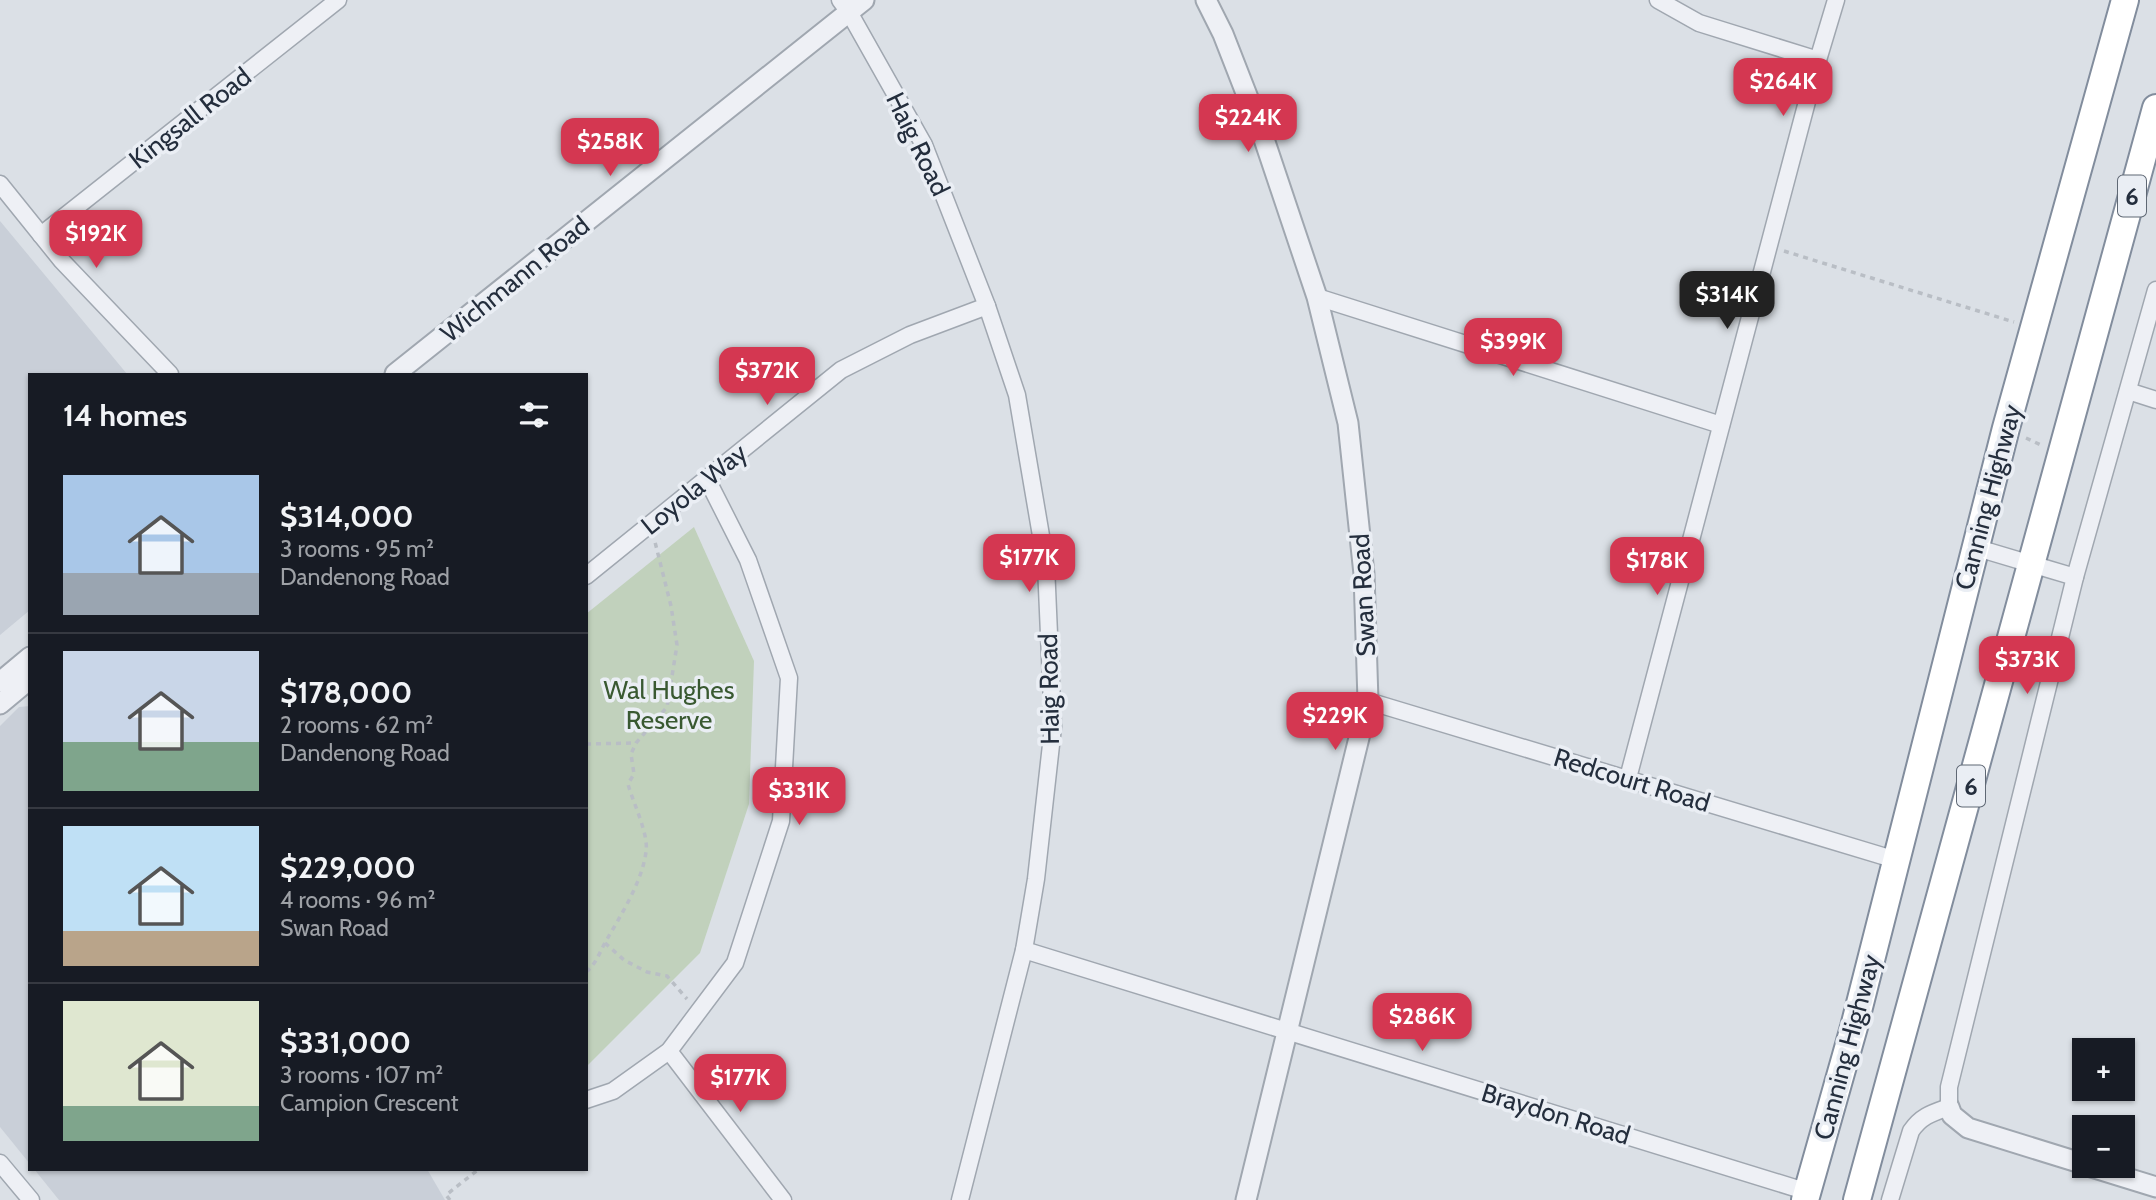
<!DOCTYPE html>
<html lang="en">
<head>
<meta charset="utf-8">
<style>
	body { margin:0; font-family:Cabin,sans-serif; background:#242831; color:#f1f3f6; height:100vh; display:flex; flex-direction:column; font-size:26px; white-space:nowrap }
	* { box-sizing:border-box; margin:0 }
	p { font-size:23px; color:#9ea1a6 }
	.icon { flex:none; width:38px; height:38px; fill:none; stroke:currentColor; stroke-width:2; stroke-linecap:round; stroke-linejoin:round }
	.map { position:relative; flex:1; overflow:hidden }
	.sheet { position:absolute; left:28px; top:373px; width:560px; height:798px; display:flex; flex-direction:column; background:#171b24; border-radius:0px; box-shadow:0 2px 5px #0004 }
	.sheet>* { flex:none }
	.buttons { position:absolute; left:2072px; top:1038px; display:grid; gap:14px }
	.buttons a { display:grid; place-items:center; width:63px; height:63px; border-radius:0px; background:#171b24; box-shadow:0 2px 5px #0004; font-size:35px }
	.price { position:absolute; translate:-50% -60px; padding:0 16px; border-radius:14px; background:#d43751; color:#fff; font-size:23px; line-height:46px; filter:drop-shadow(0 2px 4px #0008) }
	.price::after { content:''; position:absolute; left:50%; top:42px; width:21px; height:16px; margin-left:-10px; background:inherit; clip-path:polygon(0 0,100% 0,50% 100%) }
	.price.current { background:#222; color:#fff }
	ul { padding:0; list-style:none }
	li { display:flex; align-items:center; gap:21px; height:175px; padding:0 35px }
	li+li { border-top:2px solid #363941 }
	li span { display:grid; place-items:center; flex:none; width:196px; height:140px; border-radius:0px; color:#555 }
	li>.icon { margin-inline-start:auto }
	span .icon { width:84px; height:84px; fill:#fffc; stroke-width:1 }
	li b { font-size:30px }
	h2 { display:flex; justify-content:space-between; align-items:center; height:84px; padding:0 35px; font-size:30px }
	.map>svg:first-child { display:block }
</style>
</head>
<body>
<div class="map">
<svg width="2156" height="1200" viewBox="0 0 2156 1200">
	<rect width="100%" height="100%" fill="#dbe0e6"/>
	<g fill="#c9cfd8">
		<path d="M 0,221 L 127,374 L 30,374 L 30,610 L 0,635 Z"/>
		<path d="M 30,706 L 30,1164 L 0,1127 L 0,726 L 19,707 Z"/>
		<path d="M 34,1169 L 427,1169 L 445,1200 L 59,1200 Z"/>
	</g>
	<path fill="#c1d1bc" d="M 694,527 L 754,661 L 749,804 L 700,953 L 587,1066 L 586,614 Z"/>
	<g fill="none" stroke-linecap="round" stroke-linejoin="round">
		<g stroke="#a0a7b0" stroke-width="19">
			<g id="minor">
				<path d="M 840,0 L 849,12 L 924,145 L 987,306 L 1017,395 L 1046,565 L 1053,727 L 1036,879 L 1024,950 L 960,1200"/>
				<path d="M 1658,0 L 1699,23 L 1818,60"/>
				<path d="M 0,184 L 62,261 L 170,374"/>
				<path d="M 41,235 L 338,0"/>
				<path d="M 1317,297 L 1721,425"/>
				<path d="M 2128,391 L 2156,400"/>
				<path d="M 1974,547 L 2075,577"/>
				<path d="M 586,576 L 841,370 L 910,335 L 987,306"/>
				<path d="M 1368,701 L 1896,860"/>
				<path d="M 1628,778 L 1818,60 L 1836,0"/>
				<path d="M 1024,950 L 1808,1192"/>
				<path d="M 669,1051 L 783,1200"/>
				<path d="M 586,1100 L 613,1091 L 669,1051 L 735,963 L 781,821 L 789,678 L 748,560 L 707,479"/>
				<path d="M 0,1163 L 31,1200"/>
				<path d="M 1890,1200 L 1911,1131 C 1921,1116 1932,1113 1949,1107 L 1949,1087 L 2075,577 L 2156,290"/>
			</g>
		</g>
		<g stroke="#a0a7b0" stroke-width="23">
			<g id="tertiary">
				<path d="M 1206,0 L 1223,34 L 1264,139 L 1317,297 L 1348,423 L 1364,574 L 1368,701 L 1246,1200"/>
				<path d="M 395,374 L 864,0"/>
				<path d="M 0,682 L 30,657"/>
				<path d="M 0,704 L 30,679"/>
				<path d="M 1949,1107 L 1952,1115 L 1968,1128 L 2084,1164"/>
				<path d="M 2088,1166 L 2156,1187"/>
			</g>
		</g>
		<g stroke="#828d9d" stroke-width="30">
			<g id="trunk">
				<path d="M 1805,1200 L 1854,1027 L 2006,428 L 2125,0"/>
				<path d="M 1857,1200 L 2156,108"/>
			</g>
		</g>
		<g stroke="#b9bec5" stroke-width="3.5" stroke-dasharray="5 5" stroke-linecap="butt">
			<path d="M 1784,251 L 2014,322"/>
			<path d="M 2026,438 L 2041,445"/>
			<path d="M 586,744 L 636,743"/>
			<path d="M 605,943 L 624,960 L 647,972 L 667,976 L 687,999"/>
			<path d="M 586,972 C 597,963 599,953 606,941 C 621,915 642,882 646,852 C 649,834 633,803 628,784 L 634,774 L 631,754 L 636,743 L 667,707 L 677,645 L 671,606 L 655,542"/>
			<path d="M 450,1200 L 446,1195 L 479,1169"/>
		</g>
		<use href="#minor" stroke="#eef0f5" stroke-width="16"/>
		<use href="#tertiary" stroke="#eef0f5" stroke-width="19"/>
		<use href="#trunk" stroke="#fff" stroke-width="26"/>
	</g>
	<g text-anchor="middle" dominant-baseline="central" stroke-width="7" stroke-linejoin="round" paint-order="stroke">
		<g fill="#eaeef4" stroke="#5f6874" stroke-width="2">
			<rect x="2118" y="175.5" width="28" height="41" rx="5"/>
			<rect x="1957" y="765.5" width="28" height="41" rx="5"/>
		</g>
		<g font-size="24" font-weight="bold" fill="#242e3d">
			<text x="2132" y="196">6</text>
			<text x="1971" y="786">6</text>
		</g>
		<g font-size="26" fill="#242e3d" stroke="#eaeef4">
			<text transform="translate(190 118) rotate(-38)">Kingsall Road</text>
			<text transform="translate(918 144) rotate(64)">Haig Road</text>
			<text transform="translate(515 279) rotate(-39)">Wichmann Road</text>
			<text transform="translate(694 489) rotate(-39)">Loyola Way</text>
			<text transform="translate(1988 497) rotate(-75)">Canning Highway</text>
			<text transform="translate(1363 595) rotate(-93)">Swan Road</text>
			<text transform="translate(1049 689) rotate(-91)">Haig Road</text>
			<text transform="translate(1632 780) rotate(17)">Redcourt Road</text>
			<text transform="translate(1847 1047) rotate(-75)">Canning Highway</text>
			<text transform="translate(1556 1114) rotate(17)">Braydon Road</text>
		</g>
		<g font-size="26" fill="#395931" stroke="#eaeef4">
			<text x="669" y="690">Wal Hughes<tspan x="669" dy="30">Reserve</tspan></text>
		</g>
	</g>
</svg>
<div class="buttons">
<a>+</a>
<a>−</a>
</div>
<b class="price" style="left:1783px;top:118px">$264K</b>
<b class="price" style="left:1248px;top:154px">$224K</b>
<b class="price" style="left:610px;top:178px">$258K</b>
<b class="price" style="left:96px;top:270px">$192K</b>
<b class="price current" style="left:1727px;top:331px">$314K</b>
<b class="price" style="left:1513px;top:378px">$399K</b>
<b class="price" style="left:767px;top:407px">$372K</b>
<b class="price" style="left:1029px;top:594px">$177K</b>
<b class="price" style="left:1657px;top:597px">$178K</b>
<b class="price" style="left:2027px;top:696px">$373K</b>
<b class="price" style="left:1335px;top:752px">$229K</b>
<b class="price" style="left:799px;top:827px">$331K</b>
<b class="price" style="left:1422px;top:1053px">$286K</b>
<b class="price" style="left:740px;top:1114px">$177K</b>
<section class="sheet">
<h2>14 homes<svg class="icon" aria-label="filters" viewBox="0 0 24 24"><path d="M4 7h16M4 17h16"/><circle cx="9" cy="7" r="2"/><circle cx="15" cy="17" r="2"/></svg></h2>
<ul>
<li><span style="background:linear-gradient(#a9c7e8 70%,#9aa5b1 0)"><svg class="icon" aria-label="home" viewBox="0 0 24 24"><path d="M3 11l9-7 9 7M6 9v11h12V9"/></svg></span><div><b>$314,000</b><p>3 rooms · 95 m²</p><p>Dandenong Road</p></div></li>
<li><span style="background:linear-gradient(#c9d6e8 65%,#7fa58c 0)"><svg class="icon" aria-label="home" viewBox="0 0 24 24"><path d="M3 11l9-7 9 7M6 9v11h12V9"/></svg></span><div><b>$178,000</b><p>2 rooms · 62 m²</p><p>Dandenong Road</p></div></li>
<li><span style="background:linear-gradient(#bfe0f5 75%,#b9a48a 0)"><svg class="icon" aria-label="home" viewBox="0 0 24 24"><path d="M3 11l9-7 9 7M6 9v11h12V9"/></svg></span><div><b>$229,000</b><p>4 rooms · 96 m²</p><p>Swan Road</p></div></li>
<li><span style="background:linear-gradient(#dfe7d0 75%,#7fa58c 0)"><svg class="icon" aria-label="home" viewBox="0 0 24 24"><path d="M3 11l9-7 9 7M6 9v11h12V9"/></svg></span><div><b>$331,000</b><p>3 rooms · 107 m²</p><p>Campion Crescent</p></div></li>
</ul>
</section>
</div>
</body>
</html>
